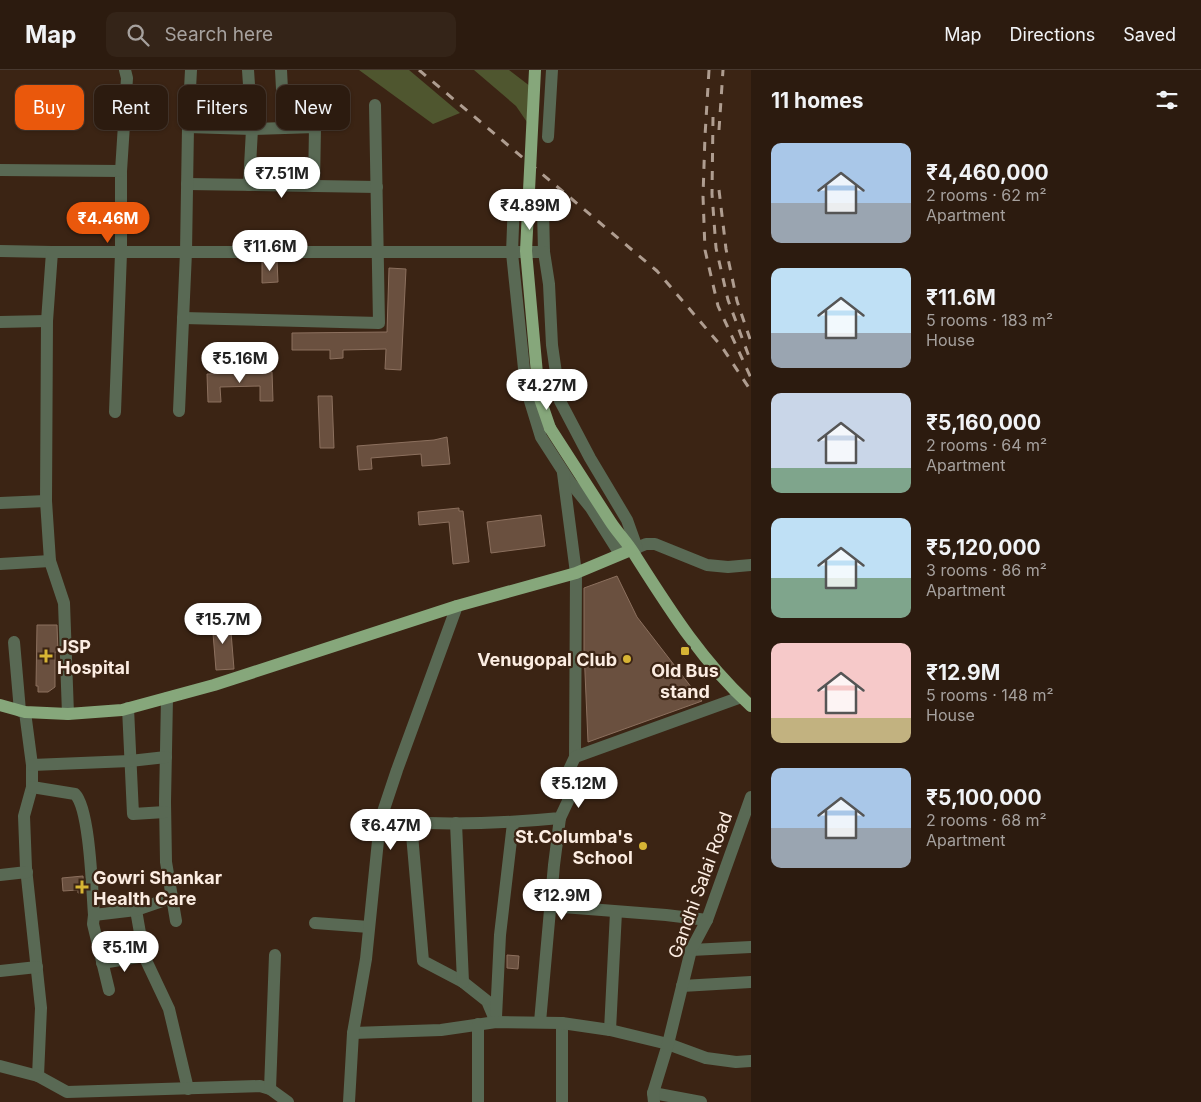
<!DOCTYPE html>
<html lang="en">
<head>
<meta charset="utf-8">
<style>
	body { margin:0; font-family:Inter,sans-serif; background:#342418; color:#f1f3f6; height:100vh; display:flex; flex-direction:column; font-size:19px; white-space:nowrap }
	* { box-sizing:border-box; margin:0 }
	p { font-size:16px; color:#a6a19e }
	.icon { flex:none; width:28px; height:28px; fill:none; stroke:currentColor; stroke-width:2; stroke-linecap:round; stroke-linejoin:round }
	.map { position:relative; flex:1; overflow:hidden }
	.side { display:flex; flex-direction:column; background:#2c1b0f; width:450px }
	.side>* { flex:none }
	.guide { position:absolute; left:15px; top:15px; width:475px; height:45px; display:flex; gap:10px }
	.price { position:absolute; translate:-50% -42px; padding:0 11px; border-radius:18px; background:#fff; color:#222; font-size:16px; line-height:32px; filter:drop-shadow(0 1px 2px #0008) }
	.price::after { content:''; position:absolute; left:50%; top:30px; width:15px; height:11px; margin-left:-8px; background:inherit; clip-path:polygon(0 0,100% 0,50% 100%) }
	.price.selected { background:#ea580c; color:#fff }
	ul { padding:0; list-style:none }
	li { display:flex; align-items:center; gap:15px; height:125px; padding:0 20px }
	li span { display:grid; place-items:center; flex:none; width:140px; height:100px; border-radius:10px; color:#555 }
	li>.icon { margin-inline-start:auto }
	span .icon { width:60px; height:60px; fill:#fffc; stroke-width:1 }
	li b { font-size:21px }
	h2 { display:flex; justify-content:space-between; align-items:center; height:60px; padding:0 20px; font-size:21px }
	.chip { padding:0 18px; border-radius:10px; background:#2c1b0f; box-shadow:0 1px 4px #0004,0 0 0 1px #48392f; font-size:18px; line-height:45px }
	.chip.selected { background:#ea580c; color:#fff }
	header { display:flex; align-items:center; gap:30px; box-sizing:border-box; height:70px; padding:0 25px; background:#2c1b0f; border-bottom:1px solid #48392f }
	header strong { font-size:24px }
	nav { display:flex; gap:28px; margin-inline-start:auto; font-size:18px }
	.search { width:350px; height:45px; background:#342418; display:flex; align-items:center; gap:12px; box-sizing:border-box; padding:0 18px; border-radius:10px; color:#a6a19e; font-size:19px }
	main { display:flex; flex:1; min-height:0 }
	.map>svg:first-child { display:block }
</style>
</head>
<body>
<header>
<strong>Map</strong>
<div class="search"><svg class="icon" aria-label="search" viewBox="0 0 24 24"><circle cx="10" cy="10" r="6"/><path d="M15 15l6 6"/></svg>Search here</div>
<nav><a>Map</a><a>Directions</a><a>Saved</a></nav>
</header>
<main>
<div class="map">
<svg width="751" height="1032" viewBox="0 0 751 1032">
	<rect width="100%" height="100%" fill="#3b2414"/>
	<g fill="#4f562f">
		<path d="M 359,0 L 409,0 L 460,43 L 433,54 Z"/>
		<path d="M 474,0 L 509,0 L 539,23 L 529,55 L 516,36 Z"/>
	</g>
	<g fill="#6a503f" stroke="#8c705e">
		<path d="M 277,191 L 278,212 L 262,213 L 262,192 Z"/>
		<path d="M 389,198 L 406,199 L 401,300 L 385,299 L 386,279 L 343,280 L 343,288 L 330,289 L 330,280 L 292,280 L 292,263 L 387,262 Z"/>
		<path d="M 272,302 L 273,331 L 260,331 L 260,316 L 220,317 L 221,332 L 208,332 L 207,304 Z"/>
		<path d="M 318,326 L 332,326 L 334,378 L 320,378 Z"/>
		<path d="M 447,367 L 450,394 L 422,396 L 421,384 L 371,388 L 372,399 L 359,400 L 357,376 L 434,370 Z"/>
		<path d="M 459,438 L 459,441 L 463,441 L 469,492 L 453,494 L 449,452 L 419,455 L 418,442 Z"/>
		<path d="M 541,445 L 545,476 L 491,483 L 487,452 Z"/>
		<path d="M 617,506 L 637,547 L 702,631 L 588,672 L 584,580 L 584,518 Z"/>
		<path d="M 230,550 L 234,599 L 216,600 L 212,551 Z"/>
		<path d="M 37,555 L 57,555 L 58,582 L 55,582 L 55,617 L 48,622 L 38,622 L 38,616 L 36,616 Z"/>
		<path d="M 83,806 L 84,823 L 78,823 L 78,820 L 63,821 L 62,808 Z"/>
		<path d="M 507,885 L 519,886 L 518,899 L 507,898 Z"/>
	</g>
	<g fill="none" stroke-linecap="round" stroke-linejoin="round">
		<g stroke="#596954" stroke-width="12">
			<path d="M 248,0 L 252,59 L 249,115"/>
			<path d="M 281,0 L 284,58"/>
			<path d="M 188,57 L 252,59 L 315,57 L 314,116"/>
			<path d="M 548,67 L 552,0"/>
			<path d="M 0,100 L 121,101 L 121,183 L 115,342"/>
			<path d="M 121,101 L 127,8 L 125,0"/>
			<path d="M 187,114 L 377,117"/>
			<path d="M 514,130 L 512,183 L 526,318 L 541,367 L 570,412 L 591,438 L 620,484"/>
			<path d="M 543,139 L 544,182"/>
			<path d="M 0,181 L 52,182"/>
			<path d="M 183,248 L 379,253 L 375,35"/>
			<path d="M 0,252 L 47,251"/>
			<path d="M 179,341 L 186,182 L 188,57 L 191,0"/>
			<path d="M 563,403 L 576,503 L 575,687"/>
			<path d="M 0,433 L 46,431"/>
			<path d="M 631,480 L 646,474 L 655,474 L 707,495 L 728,497 L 751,495"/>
			<path d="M 0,494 L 50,491"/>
			<path d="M 14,572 L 20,641"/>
			<path d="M 167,628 L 165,732 L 166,792 L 176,851"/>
			<path d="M 128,638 L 133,744 L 165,742"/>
			<path d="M 25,642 L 32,695 L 32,717 L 24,746 L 26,798 L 41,938 L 38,1006"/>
			<path d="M 68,644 L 64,533 L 50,491 L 46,431 L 47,251 L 52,182 L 544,182 L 549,214 L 552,275 L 560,331 L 590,388 L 627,450 L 637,478"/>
			<path d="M 32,695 L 130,691 L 166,687"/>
			<path d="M 32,717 L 75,724 C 90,739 92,821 94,845 L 93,854 L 109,920"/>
			<path d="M 380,751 C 440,755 500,754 560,748 L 568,731 L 568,702 L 575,687 L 741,627"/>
			<path d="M 411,753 L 423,891 L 463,912 L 487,931 L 496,952"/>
			<path d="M 456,753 L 463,912"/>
			<path d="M 0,805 L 27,802"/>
			<path d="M 550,836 L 666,845 L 707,850"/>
			<path d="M 136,840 L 144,886 L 169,939 L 188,1019"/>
			<path d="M 94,845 L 136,840 L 171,828"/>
			<path d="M 315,853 L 369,857"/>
			<path d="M 691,880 L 751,877"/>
			<path d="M 102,893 L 144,886"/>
			<path d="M 0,901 L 37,897"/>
			<path d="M 682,916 L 751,912"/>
			<path d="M 496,947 L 500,865 L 513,753"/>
			<path d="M 540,952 L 554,795 L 560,748"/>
			<path d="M 562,953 L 562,1032"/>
			<path d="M 610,960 L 616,842"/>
			<path d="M 353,963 L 441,960 L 496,952 L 562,953 L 610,960 L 668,974 L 706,988 L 736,992 L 751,991"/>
			<path d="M 0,996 L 38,1006 L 67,1022 L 260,1016 L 270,1019 L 288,1032"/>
			<path d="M 270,1019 L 275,885"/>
			<path d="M 653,1023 L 701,1032"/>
			<path d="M 349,1032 L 353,963 L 366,889 L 380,751 L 397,700 L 457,536"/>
			<path d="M 478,1032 L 478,954"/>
			<path d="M 654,1032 L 653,1023 L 668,974 L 691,880 L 707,850 L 751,727"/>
		</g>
		<g stroke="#86a77b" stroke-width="12">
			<path d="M 550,358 C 570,389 590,420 610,451 C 617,462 626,471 633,482 C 668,537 702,592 751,636"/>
			<path d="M 0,635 L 25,642 L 68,644 L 122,640 L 214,615 L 457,536 L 576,503 L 631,480"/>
		</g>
		<g stroke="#af9d90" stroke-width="3" stroke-dasharray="9 9" stroke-linecap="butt">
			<path d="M 419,0 L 657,201 L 722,277 L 751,321"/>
			<path d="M 709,0 L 705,66 L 703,126 L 705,180 L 718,236 L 751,308"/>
			<path d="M 713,47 L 712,124 L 716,178 L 728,230 L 751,292"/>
			<path d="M 719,60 L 723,0"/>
			<path d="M 719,120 L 726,179 L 737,231 L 750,269"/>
		</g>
		<path stroke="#86a77b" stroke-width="12" d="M 535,0 L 526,181 L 539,326 L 550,358"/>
	</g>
	<g fill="#d7b434" stroke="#3b2414" stroke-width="2">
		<rect x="680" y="576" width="10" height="10" rx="2.5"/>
		<path d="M43.5 578.5h5v5h5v5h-5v5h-5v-5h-5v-5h5z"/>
		<circle cx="627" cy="589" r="5"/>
		<circle cx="643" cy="776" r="5"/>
		<path d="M79.5 809.5h5v5h5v5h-5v5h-5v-5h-5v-5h5z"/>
	</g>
	<g text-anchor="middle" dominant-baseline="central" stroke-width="4.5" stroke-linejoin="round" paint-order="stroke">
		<g font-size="18" font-weight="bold" fill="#fcede2" stroke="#3b2414" text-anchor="start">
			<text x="57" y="576">JSP<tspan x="57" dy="21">Hospital</tspan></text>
			<text x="617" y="589" text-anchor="end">Venugopal Club</text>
			<text x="685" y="600" text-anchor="middle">Old Bus<tspan x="685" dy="21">stand</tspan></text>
			<text x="633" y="766" text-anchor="end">St.Columba's<tspan x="633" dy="21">School</tspan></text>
			<text x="93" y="807">Gowri Shankar<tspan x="93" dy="21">Health Care</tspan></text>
		</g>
		<g font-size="18" fill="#fcede2" stroke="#3b2414">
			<text transform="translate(700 815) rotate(-70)">Gandhi Salai Road</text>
		</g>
	</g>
</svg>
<b class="price" style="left:282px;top:129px">₹7.51M</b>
<b class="price" style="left:530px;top:161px">₹4.89M</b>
<b class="price selected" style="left:108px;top:174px">₹4.46M</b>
<b class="price" style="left:270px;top:202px">₹11.6M</b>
<b class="price" style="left:240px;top:314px">₹5.16M</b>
<b class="price" style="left:547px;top:341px">₹4.27M</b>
<b class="price" style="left:223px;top:575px">₹15.7M</b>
<b class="price" style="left:579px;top:739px">₹5.12M</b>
<b class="price" style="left:391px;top:781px">₹6.47M</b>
<b class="price" style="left:562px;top:851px">₹12.9M</b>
<b class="price" style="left:125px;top:903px">₹5.1M</b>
<div class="guide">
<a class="chip selected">Buy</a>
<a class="chip">Rent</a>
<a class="chip">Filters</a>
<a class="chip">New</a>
</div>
</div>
<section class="side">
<h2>11 homes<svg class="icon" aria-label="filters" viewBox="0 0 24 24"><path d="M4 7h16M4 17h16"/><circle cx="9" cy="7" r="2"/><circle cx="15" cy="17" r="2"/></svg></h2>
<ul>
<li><span style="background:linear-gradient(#a9c7e8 60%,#9aa5b1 0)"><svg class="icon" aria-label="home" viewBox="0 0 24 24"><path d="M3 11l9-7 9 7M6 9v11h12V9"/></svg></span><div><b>₹4,460,000</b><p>2 rooms · 62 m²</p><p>Apartment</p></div></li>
<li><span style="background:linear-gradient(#bfe0f5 65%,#9aa5b1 0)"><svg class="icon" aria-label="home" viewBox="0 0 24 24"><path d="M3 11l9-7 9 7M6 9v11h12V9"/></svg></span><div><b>₹11.6M</b><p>5 rooms · 183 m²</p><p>House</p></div></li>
<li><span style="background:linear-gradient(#c9d6e8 75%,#7fa58c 0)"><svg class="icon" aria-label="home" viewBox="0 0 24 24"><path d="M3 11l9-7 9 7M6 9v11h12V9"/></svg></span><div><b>₹5,160,000</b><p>2 rooms · 64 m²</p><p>Apartment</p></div></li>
<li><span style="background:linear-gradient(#bfe0f5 60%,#7fa58c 0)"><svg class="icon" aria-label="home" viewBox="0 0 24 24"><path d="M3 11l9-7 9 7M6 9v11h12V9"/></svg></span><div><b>₹5,120,000</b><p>3 rooms · 86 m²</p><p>Apartment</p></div></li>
<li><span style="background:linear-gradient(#f6c9c9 75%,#c2b280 0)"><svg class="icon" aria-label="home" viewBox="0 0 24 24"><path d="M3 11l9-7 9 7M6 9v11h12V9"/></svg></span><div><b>₹12.9M</b><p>5 rooms · 148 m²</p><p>House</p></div></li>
<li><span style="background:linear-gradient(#a9c7e8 60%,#9aa5b1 0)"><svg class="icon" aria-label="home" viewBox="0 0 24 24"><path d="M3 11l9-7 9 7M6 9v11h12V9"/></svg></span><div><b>₹5,100,000</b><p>2 rooms · 68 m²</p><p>Apartment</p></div></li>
</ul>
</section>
</main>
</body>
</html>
